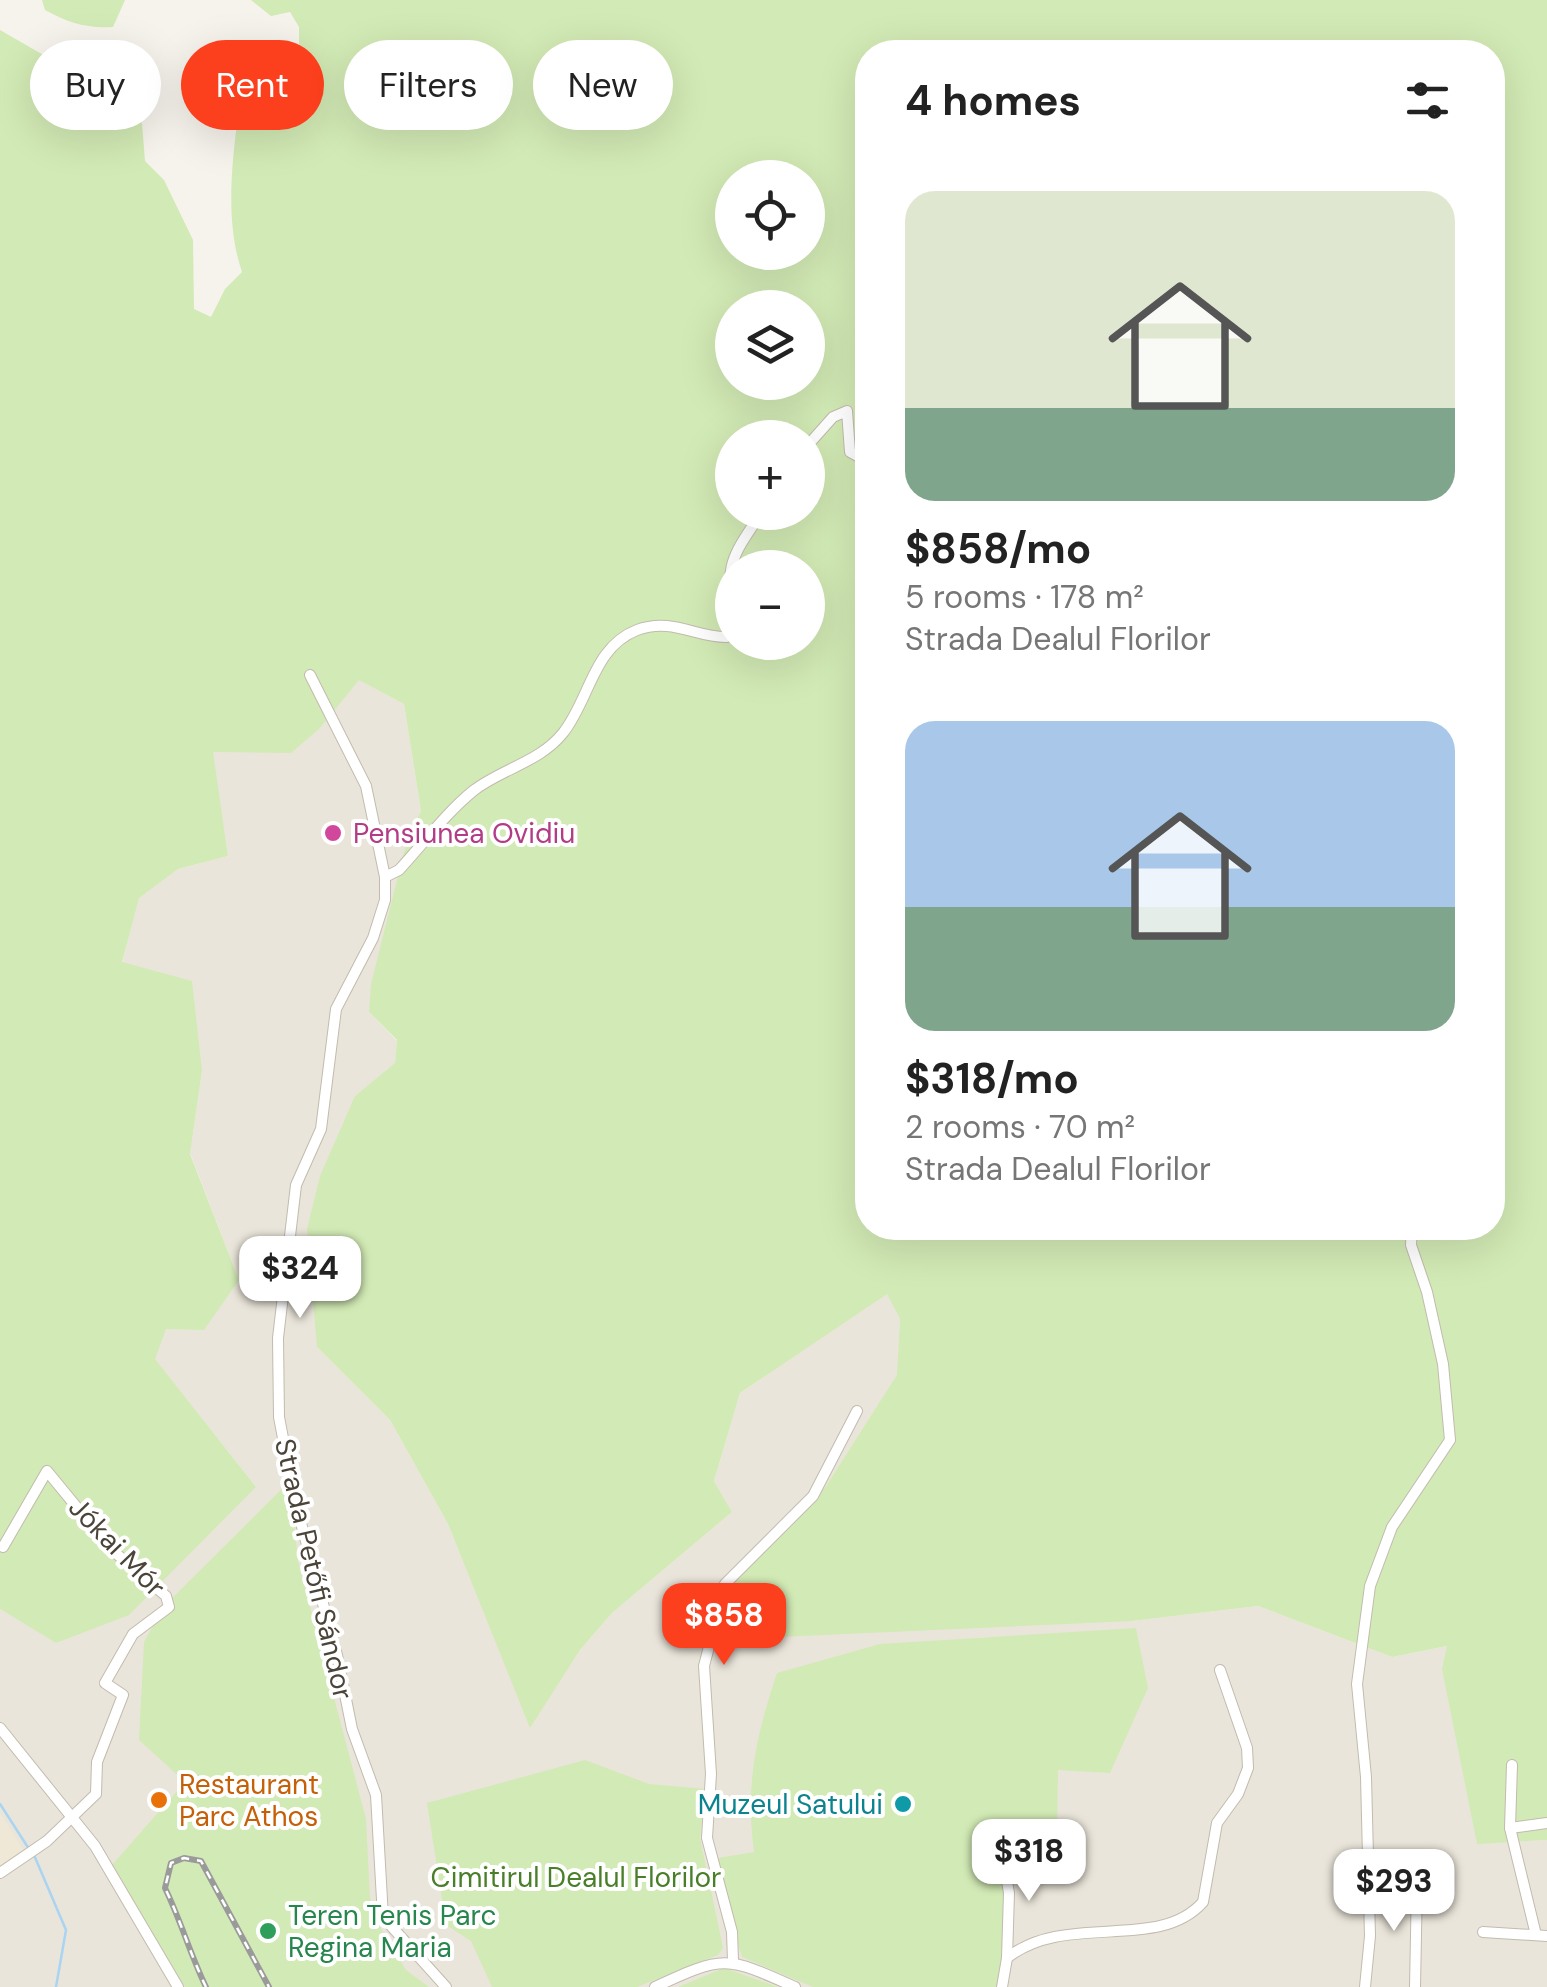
<!DOCTYPE html>
<html lang="en">
<head>
<meta charset="utf-8">
<style>
	body { margin:0; font-family:"DM Sans",sans-serif; background:#f2f2f2; color:#222; height:100vh; display:flex; flex-direction:column; font-size:38px; white-space:nowrap }
	* { box-sizing:border-box; margin:0 }
	p { font-size:32px; color:#767676 }
	.icon { flex:none; width:55px; height:55px; fill:none; stroke:currentColor; stroke-width:2; stroke-linecap:round; stroke-linejoin:round }
	.map { position:relative; flex:1; overflow:hidden }
	.details { position:absolute; left:855px; top:40px; width:650px; height:1200px; display:flex; flex-direction:column; background:#fff; border-radius:40px; box-shadow:0 10px 40px #0002 }
	.details>* { flex:none }
	.guide { position:absolute; left:30px; top:40px; width:675px; height:90px; display:flex; gap:20px }
	.controls { position:absolute; left:715px; top:160px; display:grid; gap:20px }
	.controls a { display:grid; place-items:center; width:110px; height:110px; border-radius:50%; background:#fff; box-shadow:0 10px 40px #0002; font-size:50px }
	.price { position:absolute; translate:-50% -85px; padding:0 22px; border-radius:20px; background:#fff; color:#222; font-size:32px; line-height:65px; filter:drop-shadow(0 2px 5px #0008) }
	.price::after { content:''; position:absolute; left:50%; top:60px; width:30px; height:22px; margin-left:-15px; background:inherit; clip-path:polygon(0 0,100% 0,50% 100%) }
	.price.on { background:#fc3f1d; color:#fff }
	ul { padding:0; list-style:none }
	li { display:grid; align-content:center; gap:20px; height:530px; padding:0 50px }
	li span { display:grid; place-items:center; height:310px; border-radius:30px; color:#555 }
	li>.icon { margin-inline-start:auto }
	span .icon { width:180px; height:180px; fill:#fffc; stroke-width:1 }
	li b { font-size:42px }
	h2 { display:flex; justify-content:space-between; align-items:center; height:120px; padding:0 50px; font-size:42px }
	.chip { padding:0 35px; border-radius:45px; background:#fff; box-shadow:0 10px 40px #0002; font-size:35px; line-height:90px }
	.chip.on { background:#fc3f1d; color:#fff }
	.map>svg:first-child { display:block }
</style>
</head>
<body>
<div class="map">
<svg width="1547" height="1987" viewBox="0 0 1547 1987">
	<rect width="100%" height="100%" fill="#f6f3ec"/>
	<path fill="#eae5da" d="M 358,679 L 404,704 L 421,811 L 408,836 L 369,1012 L 397,1041 L 395,1064 L 355,1096 L 317,1347 L 390,1420 L 448,1524 L 530,1726 L 580,1650 L 612,1613 L 732,1512 L 714,1481 L 740,1393 L 887,1293 L 900,1319 L 898,1375 L 826,1486 L 734,1583 L 1132,1621 L 1258,1606 L 1392,1657 L 1447,1646 L 1477,1843 L 1547,1840 L 1547,1987 L 0,1987 L 0,1609 L 57,1643 L 256,1487 L 154,1359 L 165,1328 L 239,1280 L 190,1153 L 202,1071 L 122,963 L 138,898 L 178,869 L 228,856 L 212,752 L 320,728 Z"/>
	<path fill="#efe8d6" d="M 0,1813 L 27,1855 L 0,1873 Z"/>
	<g fill="#d2eab5" fill-rule="evenodd">
		<path d="M 42,0 L 125,0 L 113,27 C 87,29 67,22 45,10 Z"/>
		<path d="M 251,0 L 1547,0 L 1547,1840 L 1477,1844 L 1442,1669 L 1447,1646 L 1392,1657 L 1258,1606 L 1132,1621 L 715,1640 L 734,1583 L 826,1486 L 897,1375 L 900,1319 L 887,1294 L 740,1393 L 714,1481 L 732,1512 L 612,1613 L 580,1650 L 530,1728 L 448,1524 L 390,1420 L 317,1347 L 307,1229 L 320,1176 L 355,1096 L 395,1063 L 397,1040 L 369,1012 L 371,984 L 408,836 L 421,811 L 404,704 L 359,680 L 320,728 L 291,753 L 213,752 L 228,856 L 178,869 L 139,898 L 122,962 L 192,981 L 202,1071 L 190,1154 L 239,1280 L 204,1330 L 166,1329 L 155,1359 L 256,1487 L 129,1615 L 56,1643 L 0,1609 L 0,30 L 92,83 L 142,123 L 145,161 L 164,180 L 193,240 L 194,309 L 211,317 L 225,289 L 242,272 C 226,225 231,172 237,123 L 254,112 L 251,81 L 279,89 L 299,79 L 299,27 L 290,12 L 271,16 ZM 868,52 L 1492,52 L 1492,1228 L 868,1228 ZM 732,178 L 808,178 L 808,252 L 732,252 ZM 732,308 L 808,308 L 808,382 L 732,382 ZM 732,438 L 808,438 L 808,512 L 732,512 ZM 732,568 L 808,568 L 808,642 L 732,642 Z"/>
		<path d="M 290,1481 L 298,1561 L 366,1819 L 370,1898 L 382,1931 L 406,1970 L 429,1987 L 185,1987 L 112,1865 L 185,1782 L 139,1740 L 144,1642 L 164,1606 Z"/>
		<path d="M 1136,1628 L 1148,1688 L 1110,1773 L 1058,1770 L 1057,1838 L 1047,1838 L 1046,1857 L 1002,1856 L 1005,1957 L 998,1987 L 813,1987 L 742,1957 L 712,1859 L 754,1852 C 745,1783 756,1737 777,1673 L 880,1644 Z"/>
		<path d="M 585,1760 L 649,1784 L 705,1789 L 700,1838 L 723,1948 L 718,1955 L 637,1987 L 492,1987 L 471,1941 L 446,1925 L 427,1803 Z"/>
		<path d="M 724,1968 L 778,1987 L 678,1987 Z"/>
	</g>
	<g fill="none" stroke-linecap="round" stroke-linejoin="round">
		<g stroke="#a9d4f2" stroke-width="2.5">
			<path d="M 0,1804 L 29,1849"/>
			<path d="M 34,1855 L 66,1930 L 56,1987"/>
		</g>
		<g stroke="#c2bbae" stroke-width="12">
			<g id="minor">
				<path d="M 808,445 L 833,417 L 847,411 L 850,452 L 868,462"/>
				<path d="M 732,615 C 725,563 733,555 762,512"/>
				<path d="M 310,675 L 366,786 L 385,877 L 385,900 L 373,938 L 336,1009 L 321,1129 L 296,1185 L 278,1338 L 279,1417 L 295,1501 L 337,1655 L 352,1729 L 376,1795 L 383,1917 L 446,1987"/>
				<path d="M 385,877 L 399,870 C 423,844 446,813 473,791 C 501,769 540,762 563,733 C 590,699 593,647 637,630 C 672,617 697,638 727,637 L 732,627"/>
				<path d="M 0,1728 L 95,1846 L 178,1987"/>
				<path d="M 1512,1765 L 1510,1828 L 1536,1935"/>
				<path d="M 1510,1828 L 1547,1823"/>
				<path d="M 1002,1852 L 1009,1893 L 1007,1958"/>
				<path d="M 0,1873 L 47,1841 L 96,1794 L 97,1762 L 123,1695 L 105,1683 L 133,1634 L 169,1607 L 166,1596 L 112,1550 L 47,1471 L 3,1547"/>
				<path d="M 1483,1932 L 1547,1936"/>
				<path d="M 733,1961 L 732,1932 L 707,1838 L 711,1774 L 704,1666 L 725,1584 L 813,1496 L 857,1411"/>
				<path d="M 655,1987 C 724,1955 726,1956 795,1987"/>
				<path d="M 1002,1987 L 1007,1958 C 1066,1911 1158,1953 1203,1902 L 1217,1823 L 1238,1794 L 1248,1768 L 1247,1748 L 1220,1670"/>
				<path d="M 1365,1987 L 1370,1936 L 1366,1777 L 1357,1684 L 1370,1586 L 1392,1527 L 1450,1440 L 1443,1364 L 1427,1292 L 1411,1245 L 1412,1228"/>
				<path d="M 1415,1987 L 1417,1882"/>
			</g>
		</g>
		<use href="#minor" stroke="#fff" stroke-width="10"/>
		<g stroke="#9a9a9a" stroke-width="6">
			<path id="rail" d="M 206,1987 C 190,1954 181,1921 165,1888 L 171,1863 L 184,1858 L 201,1861 L 269,1987"/>
		</g>
		<use href="#rail" stroke="#fff" stroke-width="2.5" stroke-dasharray="8" stroke-linecap="butt"/>
	</g>
	<circle fill="#d1479c" stroke="#fff" stroke-width="4" cx="333" cy="833" r="10"/>
	<circle fill="#e8710a" stroke="#fff" stroke-width="4" cx="159" cy="1800" r="10"/>
	<circle fill="#0f9aa8" stroke="#fff" stroke-width="4" cx="903" cy="1804" r="10"/>
	<circle fill="#2e9e5b" stroke="#fff" stroke-width="4" cx="268" cy="1931" r="10"/>
	<g text-anchor="middle" dominant-baseline="central" stroke-width="8" stroke-linejoin="round" paint-order="stroke">
		<g font-size="28" fill="#b23c85" stroke="#fff" text-anchor="start">
			<text x="353" y="833">Pensiunea Ovidiu</text>
		</g>
		<g font-size="28" fill="#4b4439" stroke="#fff">
			<text transform="translate(117 1547) rotate(46)">Jókai Mór</text>
			<text transform="translate(314 1569) rotate(77)">Strada Petőfi Sándor</text>
		</g>
		<g font-size="28" fill="#c56008" stroke="#fff" text-anchor="start">
			<text x="179" y="1784">Restaurant<tspan x="179" dy="32">Parc Athos</tspan></text>
		</g>
		<g font-size="28" fill="#0d838f" stroke="#fff" text-anchor="end">
			<text x="883" y="1804">Muzeul Satului</text>
		</g>
		<g font-size="28" fill="#4a7f2a" stroke="#fff">
			<text x="576" y="1877">Cimitirul Dealul Florilor</text>
		</g>
		<g font-size="28" fill="#27864d" stroke="#fff" text-anchor="start">
			<text x="288" y="1915">Teren Tenis Parc<tspan x="288" dy="32">Regina Maria</tspan></text>
		</g>
	</g>
</svg>
<div class="controls">
<a><svg class="icon" aria-label="locate" viewBox="0 0 24 24"><circle cx="12" cy="12" r="6"/><path d="M12 2v4M12 18v4M2 12h4M18 12h4"/></svg></a>
<a><svg class="icon" aria-label="layers" viewBox="0 0 24 24"><path d="M12 4l9 5-9 5-9-5zM3 14l9 5 9-5"/></svg></a>
<a>+</a>
<a>−</a>
</div>
<b class="price" style="left:300px;top:1321px">$324</b>
<b class="price on" style="left:724px;top:1668px">$858</b>
<b class="price" style="left:1029px;top:1904px">$318</b>
<b class="price" style="left:1394px;top:1934px">$293</b>
<div class="guide">
<a class="chip">Buy</a>
<a class="chip on">Rent</a>
<a class="chip">Filters</a>
<a class="chip">New</a>
</div>
<section class="details">
<h2>4 homes<svg class="icon" aria-label="filters" viewBox="0 0 24 24"><path d="M4 7h16M4 17h16"/><circle cx="9" cy="7" r="2"/><circle cx="15" cy="17" r="2"/></svg></h2>
<ul>
<li><span style="background:linear-gradient(#dfe7d0 70%,#7fa58c 0)"><svg class="icon" aria-label="home" viewBox="0 0 24 24"><path d="M3 11l9-7 9 7M6 9v11h12V9"/></svg></span><div><b>$858/mo</b><p>5 rooms · 178 m²</p><p>Strada Dealul Florilor</p></div></li>
<li><span style="background:linear-gradient(#a9c7e8 60%,#7fa58c 0)"><svg class="icon" aria-label="home" viewBox="0 0 24 24"><path d="M3 11l9-7 9 7M6 9v11h12V9"/></svg></span><div><b>$318/mo</b><p>2 rooms · 70 m²</p><p>Strada Dealul Florilor</p></div></li>
</ul>
</section>
</div>
</body>
</html>
